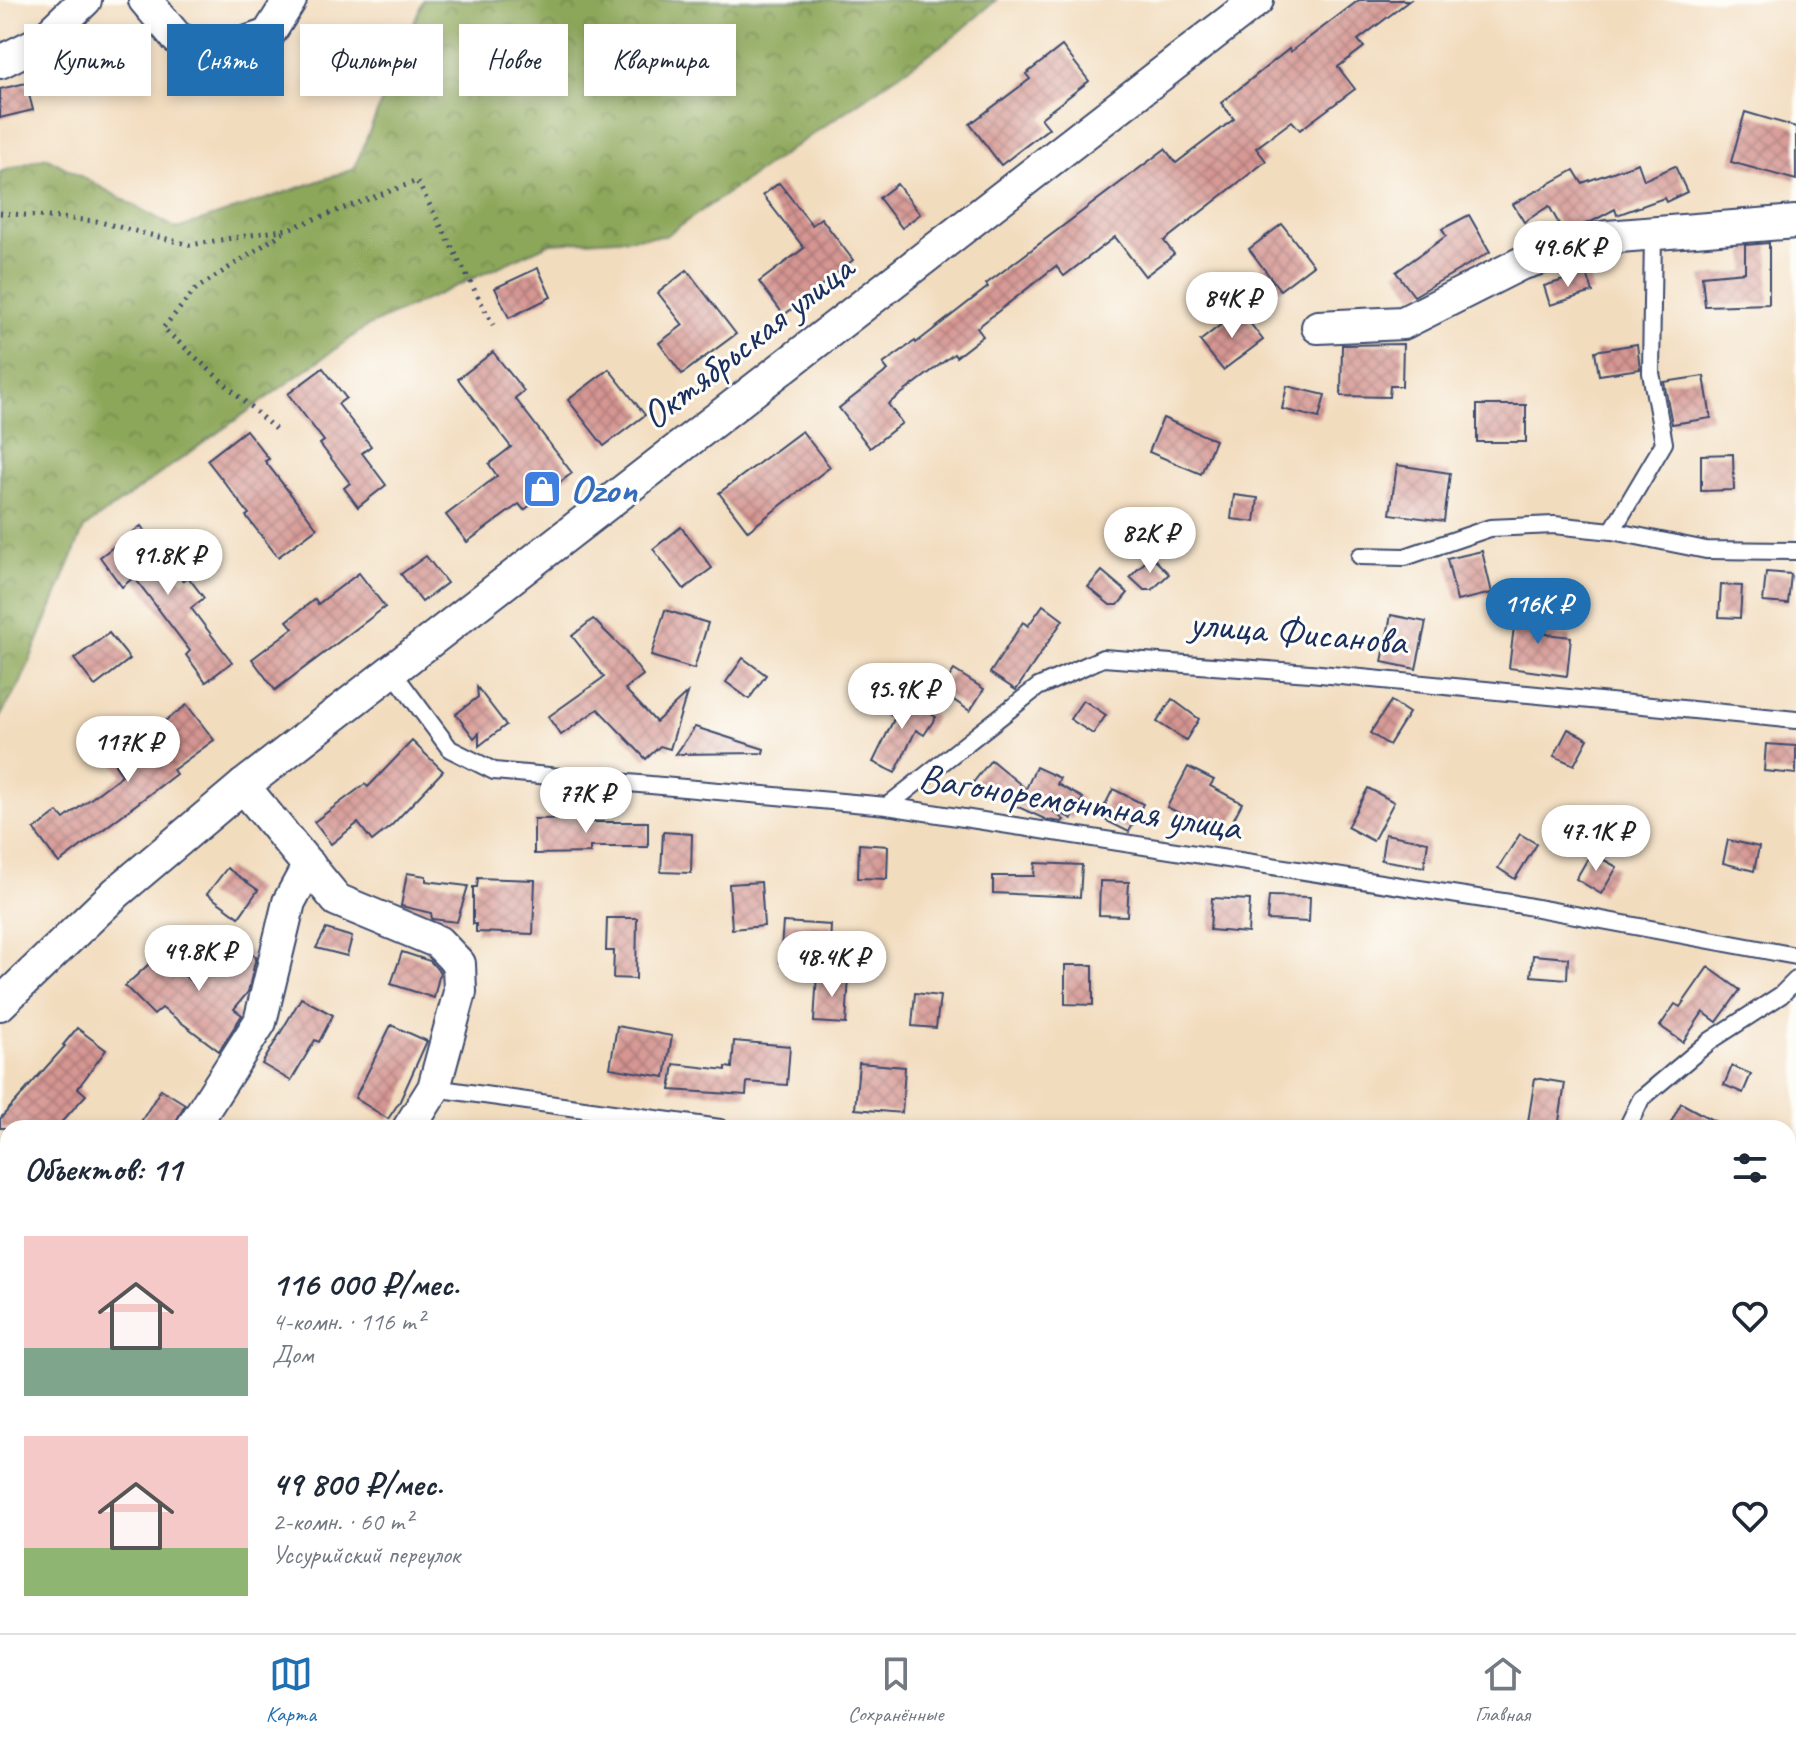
<!DOCTYPE html>
<html lang="ru">
<head>
<meta charset="utf-8">
<style>
	body { margin:0; font-family:Caveat,sans-serif; background:#f6f6f7; color:#1f2937; height:100vh; display:flex; flex-direction:column; font-size:30px; white-space:nowrap }
	* { box-sizing:border-box; margin:0 }
	p { font-size:26px; color:#747a83 }
	.icon { flex:none; width:44px; height:44px; fill:none; stroke:currentColor; stroke-width:2; stroke-linecap:round; stroke-linejoin:round }
	.map { position:relative; flex:1; overflow:hidden }
	.sheet { position:absolute; left:0px; top:1120px; width:1796px; height:514px; display:flex; flex-direction:column; background:#fff; border-radius:24px 24px 0 0; box-shadow:0 4px 12px #0003 }
	.sheet>* { flex:none }
	.banner { position:absolute; left:24px; top:24px; width:800px; height:72px; display:flex; gap:16px }
	.price { position:absolute; translate:-50% -68px; padding:0 18px; border-radius:28px; background:#fff; color:#222; font-size:26px; line-height:52px; filter:drop-shadow(0 2px 4px #0008) }
	.price::after { content:''; position:absolute; left:50%; top:48px; width:24px; height:18px; margin-left:-12px; background:inherit; clip-path:polygon(0 0,100% 0,50% 100%) }
	.price.active { background:#1f6fb2; color:#fff }
	ul { padding:0; list-style:none }
	li { display:flex; align-items:center; gap:24px; height:200px; padding:0 24px }
	li span { display:grid; place-items:center; flex:none; width:224px; height:160px; border-radius:0px; color:#555 }
	li>.icon { margin-inline-start:auto }
	span .icon { width:96px; height:96px; fill:#fffc; stroke-width:1 }
	li b { font-size:34px }
	h2 { display:flex; justify-content:space-between; align-items:center; height:96px; padding:0 24px; font-size:34px }
	.tag { padding:0 28px; border-radius:0px; background:#fff; box-shadow:0 4px 12px #0003; font-size:28px; line-height:72px }
	.tag.active { background:#1f6fb2; color:#fff }
	.dock { display:flex; justify-content:space-around; align-items:center; height:112px; border-top:2px solid #e0e1e3; background:#fff; font-size:22px; color:#747a83 }
	.dock a { display:grid; justify-items:center; gap:4px }
	.dock .active { color:#1f6fb2 }
	.map>svg:first-child { display:block }
</style>
</head>
<body>
<div class="map">
<svg width="1796" height="1633" viewBox="0 0 1796 1633">
	<defs>
		<pattern id="forest-crowns" width="20" height="18" patternUnits="userSpaceOnUse" patternTransform="scale(2)"><rect width="20" height="18" fill="#8da75a"/><path d="M2 6a3 3 0 1 1 6 0M12 15a3 3 0 1 1 6 0" fill="none" stroke="#72884e"/></pattern>
		<pattern id="building-cross-hatch" width="8" height="8" patternUnits="userSpaceOnUse" patternTransform="scale(2)"><rect width="8" height="8" fill="#d69692"/><path d="M0 0l8 8M0 8l8-8" fill="none" stroke="#ad7b7a"/></pattern>
	</defs>
	<rect width="100%" height="100%" fill="#fdfcf7"/>
	<filter id="ink" filterUnits="userSpaceOnUse"><feTurbulence type="fractalNoise" baseFrequency=".0125" numOctaves="2"/><feDisplacementMap in="SourceGraphic" scale="16" xChannelSelector="R" yChannelSelector="G"/><feConvolveMatrix kernelMatrix="1 2 1 2 8 2 1 2 1" color-interpolation-filters="sRGB"/></filter>
	<filter id="wash" filterUnits="userSpaceOnUse"><feTurbulence type="fractalNoise" baseFrequency=".006" numOctaves="4" result="noise"/><feDisplacementMap in="SourceGraphic" scale="32" xChannelSelector="R" yChannelSelector="G"/><feGaussianBlur stdDeviation="1.8" result="paint"/><feColorMatrix in="noise" values="0 0 0 0 0 0 0 0 0 0 0 0 0 0 0 0 0 1.4 0 .05"/><feComposite in="paint" operator="in"/></filter>
	<g filter="url(#wash)">
		<rect width="100%" height="100%" fill="#f2dcbe"/>
		<path fill="url(#forest-crowns)" stroke="#546b5c" stroke-width="2" d="M 423,0 L 996,0 L 956,35 L 665,236 L 551,243 L 366,327 L 84,528 L 21,682 L 0,717 L 0,172 L 46,157 L 177,229 L 354,169 Z"/>
		<g id="blocks">
			<g fill="url(#building-cross-hatch)">
				<path d="M 1359,0 L 1410,0 L 1358,40 L 1364,47 L 1338,67 L 1355,89 L 1300,130 L 1292,121 L 1256,148 L 1266,161 L 1164,241 L 1174,254 L 1145,276 L 1115,237 L 1064,276 L 1056,266 L 977,328 L 983,336 L 956,357 L 954,354 L 888,404 L 902,423 L 870,448 L 839,408 L 888,370 L 883,364 L 915,341 L 916,343 L 988,287 L 986,284 L 1165,149 L 1176,163 L 1234,119 L 1221,103 L 1289,49 L 1290,52 Z"/>
				<path d="M 100,37 L 106,68 L 83,72 L 78,40 Z"/>
				<path d="M 1062,46 L 1089,81 L 1041,118 L 1049,128 L 1001,165 L 970,124 L 1030,79 L 1026,74 Z"/>
				<path d="M 26,83 L 33,110 L 0,118 L 0,89 Z"/>
				<path d="M 1745,112 L 1796,127 L 1796,180 L 1731,162 Z"/>
				<path d="M 1638,163 L 1644,180 L 1675,166 L 1687,192 L 1666,202 L 1664,198 L 1617,215 L 1615,209 L 1591,222 L 1563,231 L 1549,206 L 1524,222 L 1513,204 L 1574,170 L 1582,183 Z"/>
				<path d="M 779,183 L 812,225 L 821,218 L 853,260 L 784,315 L 759,282 L 804,248 L 763,195 Z"/>
				<path d="M 897,184 L 920,214 L 902,228 L 879,198 Z"/>
				<path d="M 1469,215 L 1490,252 L 1414,296 L 1396,272 L 1446,236 L 1442,229 Z"/>
				<path d="M 1282,224 L 1313,265 L 1280,290 L 1249,249 Z"/>
				<path d="M 1769,243 L 1769,304 L 1705,306 L 1702,276 L 1745,272 L 1745,245 Z"/>
				<path d="M 538,268 L 551,297 L 509,318 L 495,288 Z"/>
				<path d="M 687,270 L 736,334 L 682,374 L 659,343 L 683,325 L 658,293 Z"/>
				<path d="M 1587,273 L 1593,292 L 1550,305 L 1544,286 Z"/>
				<path d="M 1240,310 L 1263,340 L 1223,370 L 1200,341 Z"/>
				<path d="M 1403,344 L 1402,386 L 1390,386 L 1389,397 L 1341,396 L 1342,345 Z"/>
				<path d="M 1637,344 L 1640,369 L 1599,375 L 1595,351 Z"/>
				<path d="M 493,352 L 524,391 L 515,398 L 572,473 L 524,510 L 519,504 L 467,542 L 446,515 L 497,476 L 489,464 L 511,447 L 458,379 Z"/>
				<path d="M 323,368 L 346,398 L 338,404 L 371,446 L 362,453 L 386,485 L 358,507 L 344,488 L 350,483 L 320,444 L 324,441 L 288,394 Z"/>
				<path d="M 609,369 L 645,415 L 604,446 L 568,400 Z"/>
				<path d="M 1704,376 L 1711,418 L 1672,424 L 1664,382 Z"/>
				<path d="M 1287,386 L 1325,395 L 1319,418 L 1282,409 Z"/>
				<rect x="1477" y="405" width="49" height="37"/>
				<path d="M 1163,418 L 1215,440 L 1201,474 L 1149,452 Z"/>
				<path d="M 246,430 L 269,459 L 265,461 L 317,528 L 278,557 L 246,516 L 249,514 L 207,460 Z"/>
				<path d="M 802,431 L 830,467 L 748,531 L 719,493 Z"/>
				<path d="M 1733,454 L 1734,490 L 1701,491 L 1701,455 Z"/>
				<path d="M 1397,465 L 1450,473 L 1444,521 L 1390,514 Z"/>
				<path d="M 1234,495 L 1258,498 L 1255,522 L 1231,519 Z"/>
				<path d="M 141,526 L 183,581 L 188,577 L 204,598 L 191,608 L 232,662 L 206,682 L 186,655 L 190,651 L 134,577 L 122,587 L 100,557 Z"/>
				<path d="M 681,527 L 712,568 L 684,589 L 653,549 Z"/>
				<path d="M 1482,551 L 1492,593 L 1457,601 L 1447,559 Z"/>
				<path d="M 426,556 L 447,583 L 422,602 L 401,574 Z"/>
				<path d="M 1151,556 L 1169,574 L 1152,590 L 1144,590 L 1130,577 Z"/>
				<path d="M 1102,571 L 1128,593 L 1118,605 L 1110,605 L 1088,587 Z"/>
				<path d="M 1766,572 L 1791,574 L 1788,604 L 1763,602 Z"/>
				<path d="M 359,573 L 385,607 L 275,690 L 252,659 L 293,628 L 287,621 L 315,599 L 318,604 Z"/>
				<path d="M 1721,585 L 1742,586 L 1740,618 L 1719,617 Z"/>
				<path d="M 1043,605 L 1063,620 L 1016,690 L 990,673 L 1023,622 L 1028,626 Z"/>
				<path d="M 665,610 L 708,623 L 694,669 L 651,656 Z"/>
				<path d="M 1516,610 L 1548,614 L 1546,634 L 1571,637 L 1567,676 L 1509,668 Z"/>
				<path d="M 1391,615 L 1426,622 L 1416,669 L 1382,662 Z"/>
				<path d="M 593,619 L 623,649 L 643,675 L 625,689 L 656,722 L 687,693 L 670,749 L 660,746 L 646,759 L 598,709 L 561,735 L 548,717 L 604,677 L 572,636 Z"/>
				<path d="M 109,633 L 130,659 L 95,686 L 74,659 Z"/>
				<path d="M 743,658 L 766,675 L 749,699 L 726,682 Z"/>
				<path d="M 954,670 L 984,689 L 970,711 L 940,691 Z"/>
				<path d="M 477,687 L 506,725 L 479,746 L 479,733 L 474,738 L 456,714 L 478,697 Z"/>
				<path d="M 898,693 L 936,717 L 924,735 L 916,730 L 895,773 L 873,762 L 895,717 L 886,711 Z"/>
				<path d="M 1172,699 L 1199,719 L 1186,740 L 1157,722 Z"/>
				<path d="M 1083,700 L 1106,715 L 1093,734 L 1070,719 Z"/>
				<path d="M 1391,701 L 1409,713 L 1389,745 L 1370,733 Z"/>
				<path d="M 187,705 L 214,740 L 173,770 L 176,774 L 59,863 L 34,830 L 58,812 L 64,819 L 122,775 L 115,765 L 168,725 L 165,721 Z"/>
				<path d="M 695,727 L 764,749 L 763,753 L 676,754 Z"/>
				<path d="M 1568,729 L 1588,739 L 1574,765 L 1554,756 Z"/>
				<path d="M 412,741 L 443,771 L 391,826 L 372,841 L 358,823 L 331,844 L 314,822 L 365,784 L 368,787 Z"/>
				<path d="M 1766,744 L 1796,746 L 1796,774 L 1764,771 Z"/>
				<path d="M 991,760 L 1026,789 L 1036,767 L 1060,778 L 1057,784 L 1083,798 L 1072,819 L 1048,807 L 1064,820 L 1062,822 L 1047,820 L 994,796 L 991,800 L 972,784 Z"/>
				<path d="M 1188,767 L 1214,780 L 1210,786 L 1242,803 L 1225,836 L 1167,807 Z"/>
				<path d="M 1368,788 L 1394,802 L 1373,841 L 1347,827 Z"/>
				<path d="M 1113,789 L 1143,804 L 1129,832 L 1099,817 Z"/>
				<path d="M 590,818 L 590,822 L 648,822 L 648,847 L 590,847 L 590,853 L 534,854 L 534,819 Z"/>
				<path d="M 663,832 L 692,834 L 691,873 L 661,872 Z"/>
				<path d="M 1385,834 L 1428,842 L 1424,867 L 1381,860 Z"/>
				<path d="M 1520,834 L 1537,844 L 1515,879 L 1498,868 Z"/>
				<path d="M 1728,840 L 1759,847 L 1754,871 L 1723,863 Z"/>
				<path d="M 859,844 L 888,846 L 887,879 L 858,878 Z"/>
				<path d="M 1591,853 L 1617,867 L 1601,894 L 1576,879 Z"/>
				<path d="M 1035,863 L 1082,865 L 1080,897 L 993,893 L 993,876 L 1034,876 Z"/>
				<path d="M 227,868 L 258,890 L 239,917 L 207,894 Z"/>
				<path d="M 407,873 L 426,876 L 426,881 L 468,886 L 457,922 L 432,919 L 431,913 L 401,906 Z"/>
				<path d="M 478,878 L 535,880 L 533,934 L 476,932 L 476,924 L 473,924 L 473,887 L 477,887 Z"/>
				<path d="M 1100,881 L 1129,882 L 1127,916 L 1099,915 Z"/>
				<path d="M 761,882 L 764,926 L 732,929 L 729,884 Z"/>
				<path d="M 1269,896 L 1310,897 L 1309,922 L 1267,920 Z"/>
				<path d="M 1212,898 L 1250,900 L 1248,933 L 1210,930 Z"/>
				<path d="M 607,918 L 637,918 L 636,979 L 613,978 L 614,951 L 606,951 Z"/>
				<path d="M 783,922 L 831,925 L 829,965 L 780,962 Z"/>
				<path d="M 326,929 L 352,937 L 347,956 L 316,948 Z"/>
				<path d="M 233,940 L 256,957 L 248,992 L 234,1009 L 242,1015 L 219,1051 L 162,1008 L 154,1015 L 125,986 L 162,952 L 196,987 Z"/>
				<path d="M 402,952 L 430,961 L 440,972 L 434,998 L 391,984 Z"/>
				<path d="M 1533,955 L 1568,958 L 1567,979 L 1531,976 Z"/>
				<path d="M 1065,965 L 1093,965 L 1093,1005 L 1065,1004 Z"/>
				<path d="M 1708,967 L 1740,990 L 1717,1022 L 1703,1012 L 1683,1042 L 1660,1026 L 1675,1004 L 1680,1007 Z"/>
				<path d="M 817,974 L 849,976 L 846,1024 L 814,1022 Z"/>
				<path d="M 915,993 L 940,996 L 936,1028 L 912,1026 Z"/>
				<path d="M 301,998 L 333,1015 L 319,1042 L 315,1040 L 291,1081 L 262,1064 Z"/>
				<path d="M 391,1025 L 427,1041 L 400,1101 L 388,1119 L 355,1098 Z"/>
				<path d="M 617,1026 L 672,1036 L 665,1077 L 610,1068 Z"/>
				<path d="M 77,1028 L 106,1050 L 78,1088 L 86,1095 L 56,1128 L 0,1128 L 0,1119 L 65,1046 L 63,1045 Z"/>
				<path d="M 734,1041 L 790,1046 L 787,1085 L 747,1082 L 746,1095 L 670,1090 L 674,1064 L 726,1070 L 726,1067 L 732,1068 Z"/>
				<path d="M 859,1063 L 905,1067 L 902,1113 L 855,1109 Z"/>
				<path d="M 1732,1066 L 1751,1074 L 1743,1093 L 1724,1085 Z"/>
				<path d="M 1535,1078 L 1565,1083 L 1558,1128 L 1527,1128 Z"/>
				<path d="M 161,1089 L 185,1104 L 173,1128 L 137,1128 Z"/>
				<path d="M 1681,1103 L 1727,1128 L 1668,1128 Z"/>
			</g>
		</g>
	</g>
	<g filter="url(#ink)">
		<use href="#blocks" fill-opacity="0" stroke="#3b496c" stroke-width="2"/>
		<g fill="none" stroke-linecap="round" stroke-linejoin="round">
			<g stroke="#3b496c" stroke-width="20">
				<g id="service">
					<path d="M 1653,233 L 1651,373 L 1664,443 L 1612,531 L 1706,550 L 1796,551"/>
					<path d="M 1360,556 L 1405,557 L 1490,528 L 1554,525 L 1612,531"/>
					<path d="M 392,671 L 450,749 L 494,771 L 887,806 L 1516,904 L 1796,956"/>
					<path d="M 887,806 L 1038,687 L 1103,658 L 1310,673 L 1796,720"/>
					<path d="M 434,1088 L 720,1128"/>
					<path d="M 1627,1128 L 1641,1099 L 1710,1041 L 1781,995 L 1796,980"/>
					<path d="M 0,1348 L 8,1354"/>
					<path d="M 593,1626 L 615,1633"/>
				</g>
			</g>
			<g stroke="#3b496c" stroke-width="36">
				<g id="minor">
					<path d="M 145,0 L 177,38 L 213,54 L 268,35 L 290,0"/>
					<path d="M 0,62 L 42,41 L 85,0"/>
					<path d="M 1318,327 L 1403,323 L 1520,264 L 1607,237 L 1796,222"/>
					<path d="M 243,786 L 337,900 L 438,942 L 459,964 L 460,992 L 434,1088 L 409,1128"/>
					<path d="M 0,1004 L 116,893 L 243,786 L 1257,0"/>
					<path d="M 192,1128 L 260,1022 L 289,902 L 309,865"/>
					<path d="M 1677,1626 L 1688,1633"/>
				</g>
			</g>
			<g stroke="#3b496c" stroke-width="5" stroke-dasharray="2 6" stroke-linecap="butt">
				<path d="M 0,213 L 96,221 L 190,245 L 288,229 L 417,181 L 493,325"/>
				<path d="M 275,429 L 163,328 L 196,289 L 284,232"/>
			</g>
			<use href="#service" stroke="#fff" stroke-width="16"/>
			<use href="#minor" stroke="#fff" stroke-width="32"/>
		</g>
	</g>
	<defs>
		<g id="shop-square" transform="scale(2)"><rect x="-9" y="-9" width="18" height="18" rx="4" fill="#3f7fe0" stroke="#fdfcf7"/><path d="M-5-2.5h2.3a2.7 3.5 0 0 1 5.4 0H5L5.5 6h-11ZM-1.5-2.5h3a1.5 2.3 0 0 0-3 0Z" fill="#fff"/></g>
	</defs>
	<g fill-rule="evenodd">
		<use href="#shop-square" x="542" y="489"/>
	</g>
	<g text-anchor="middle" dominant-baseline="central" stroke-width="6" stroke-linejoin="round" paint-order="stroke">
		<g font-size="40" fill="#1b2f5e" stroke="#fdfcf7">
			<text transform="translate(747 342) rotate(-38)">Октябрьская улица</text>
			<text transform="translate(1298 632) rotate(5)">улица Фисанова</text>
			<text transform="translate(1080 802) rotate(9)">Вагоноремонтная улица</text>
		</g>
		<g font-size="40" font-weight="bold" fill="#366cbe" stroke="#fdfcf7" text-anchor="start">
			<text x="570" y="489">Ozon</text>
		</g>
	</g>
</svg>
<b class="price" style="left:1568px;top:289px">49.6K ₽</b>
<b class="price" style="left:1232px;top:340px">84K ₽</b>
<b class="price" style="left:1150px;top:575px">82K ₽</b>
<b class="price" style="left:168px;top:597px">91.8K ₽</b>
<b class="price active" style="left:1538px;top:646px">116K ₽</b>
<b class="price" style="left:902px;top:731px">95.9K ₽</b>
<b class="price" style="left:128px;top:784px">117K ₽</b>
<b class="price" style="left:586px;top:835px">77K ₽</b>
<b class="price" style="left:1596px;top:873px">47.1K ₽</b>
<b class="price" style="left:199px;top:993px">49.8K ₽</b>
<b class="price" style="left:832px;top:999px">48.4K ₽</b>
<div class="banner">
<a class="tag">Купить</a>
<a class="tag active">Снять</a>
<a class="tag">Фильтры</a>
<a class="tag">Новое</a>
<a class="tag">Квартира</a>
</div>
<section class="sheet">
<h2>Объектов: 11<svg class="icon" aria-label="filters" viewBox="0 0 24 24"><path d="M4 7h16M4 17h16"/><circle cx="9" cy="7" r="2"/><circle cx="15" cy="17" r="2"/></svg></h2>
<ul>
<li><span style="background:linear-gradient(#f6c9c9 70%,#7fa58c 0)"><svg class="icon" aria-label="home" viewBox="0 0 24 24"><path d="M3 11l9-7 9 7M6 9v11h12V9"/></svg></span><div><b>116 000 ₽/мес.</b><p>4-комн. · 116 m²</p><p>Дом</p></div><svg class="icon" aria-label="heart" viewBox="0 0 24 24"><path d="M12 20l-8-8c-3-5 5-10 8-4 3-6 11-1 8 4z"/></svg></li>
<li><span style="background:linear-gradient(#f6c9c9 70%,#8fb573 0)"><svg class="icon" aria-label="home" viewBox="0 0 24 24"><path d="M3 11l9-7 9 7M6 9v11h12V9"/></svg></span><div><b>49 800 ₽/мес.</b><p>2-комн. · 60 m²</p><p>Уссурийский переулок</p></div><svg class="icon" aria-label="heart" viewBox="0 0 24 24"><path d="M12 20l-8-8c-3-5 5-10 8-4 3-6 11-1 8 4z"/></svg></li>
</ul>
</section>
</div>
<nav class="dock">
<a class="active"><svg class="icon" aria-label="map" viewBox="0 0 24 24"><path d="M3 6l6-2 6 2 6-2v14l-6 2-6-2-6 2zM9 4v14M15 6v14"/></svg>Карта</a>
<a><svg class="icon" aria-label="saved" viewBox="0 0 24 24"><path d="M7 4h10v16l-5-4-5 4z"/></svg>Сохранённые</a>
<a><svg class="icon" aria-label="home" viewBox="0 0 24 24"><path d="M3 11l9-7 9 7M6 9v11h12V9"/></svg>Главная</a>
</nav>
</body>
</html>
